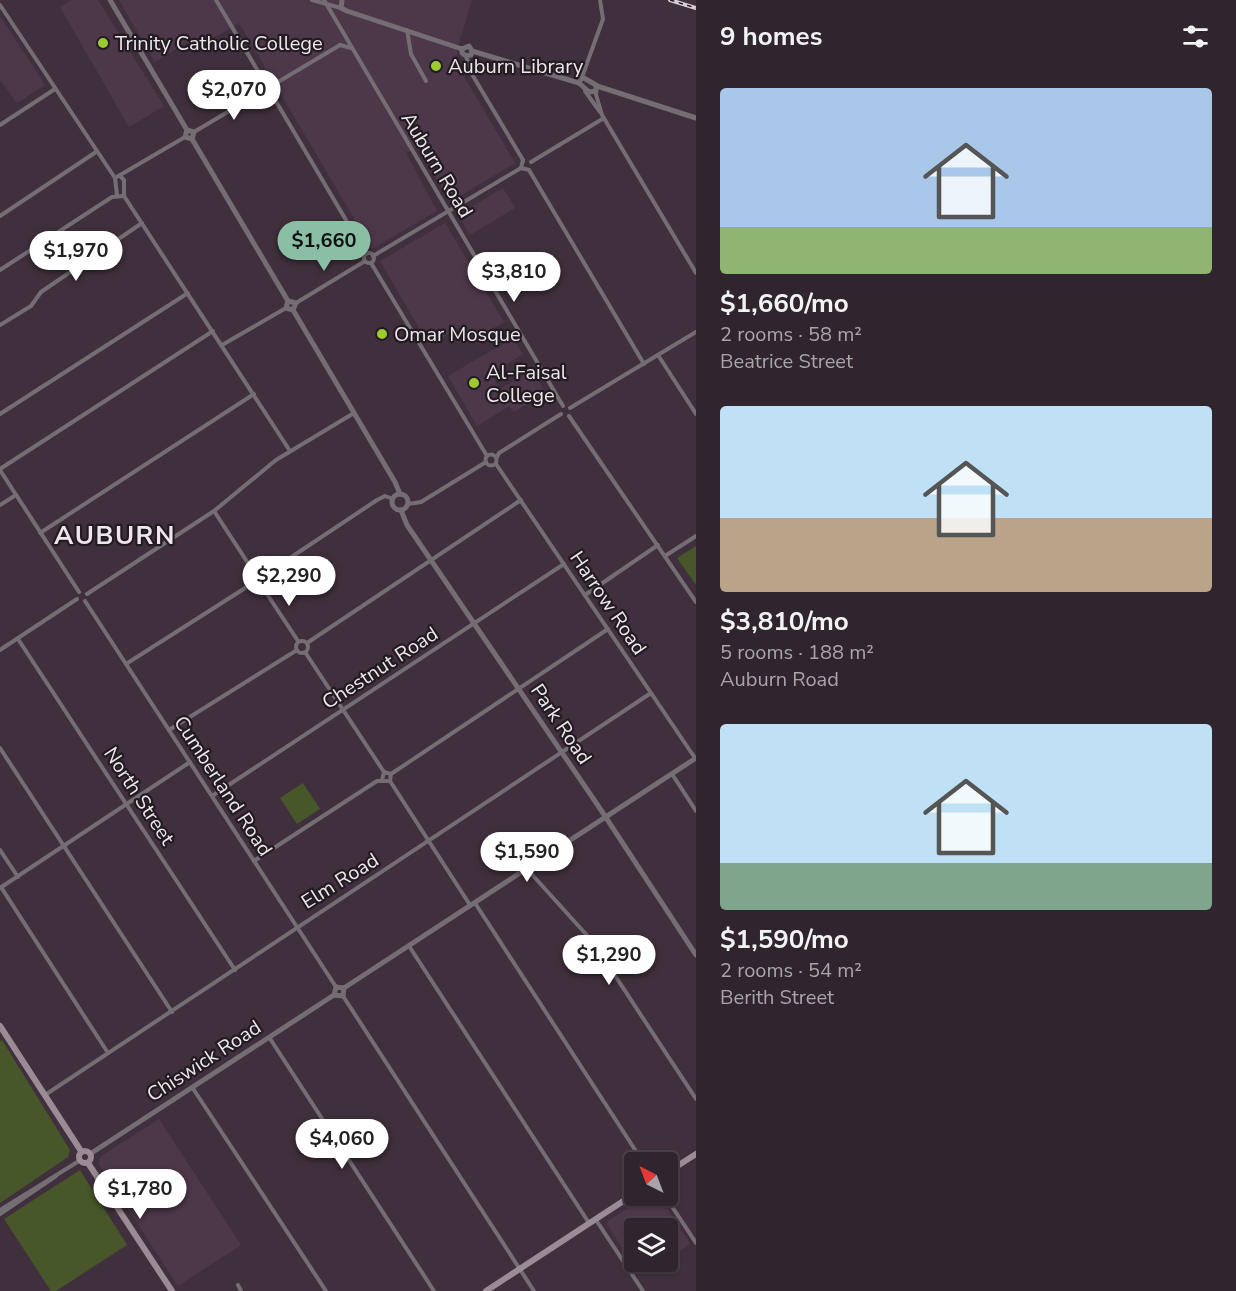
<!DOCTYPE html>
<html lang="en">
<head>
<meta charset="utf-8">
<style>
	body { margin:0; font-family:"Nunito Sans",sans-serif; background:#3c303a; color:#f1f3f6; height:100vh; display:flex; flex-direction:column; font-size:22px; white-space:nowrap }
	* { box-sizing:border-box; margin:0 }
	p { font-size:20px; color:#a8a4aa }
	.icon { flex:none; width:33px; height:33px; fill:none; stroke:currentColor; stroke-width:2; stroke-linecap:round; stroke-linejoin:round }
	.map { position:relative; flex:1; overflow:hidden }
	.side { display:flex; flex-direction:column; background:#30242e; width:540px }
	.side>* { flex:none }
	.needle { width:39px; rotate:318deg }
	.fabs { position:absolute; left:624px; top:1152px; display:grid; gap:12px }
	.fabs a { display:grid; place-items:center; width:54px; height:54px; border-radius:6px; background:#30242e; box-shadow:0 2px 4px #0004,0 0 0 2px #4b414a; font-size:30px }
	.price { position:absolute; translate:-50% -51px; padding:0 14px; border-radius:21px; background:#fff; color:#222; font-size:20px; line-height:39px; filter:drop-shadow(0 2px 3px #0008) }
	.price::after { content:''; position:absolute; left:50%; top:36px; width:18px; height:14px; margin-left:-9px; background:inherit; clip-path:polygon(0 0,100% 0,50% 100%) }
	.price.active { background:#8abfa5; color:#111 }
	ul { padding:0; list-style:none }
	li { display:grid; align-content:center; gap:12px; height:318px; padding:0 24px }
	li span { display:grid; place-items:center; height:186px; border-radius:6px; color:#555 }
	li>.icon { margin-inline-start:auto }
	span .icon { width:108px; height:108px; fill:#fffc; stroke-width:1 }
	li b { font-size:26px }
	h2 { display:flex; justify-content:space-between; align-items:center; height:72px; padding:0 24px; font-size:26px }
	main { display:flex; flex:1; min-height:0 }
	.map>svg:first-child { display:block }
</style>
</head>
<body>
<main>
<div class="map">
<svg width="696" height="1291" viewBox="0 0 696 1291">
	<rect width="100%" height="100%" fill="#40303d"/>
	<g fill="#4d384a">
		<path d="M 72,0 L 98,0 L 164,106 L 129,127 L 60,7 Z"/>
		<path d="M 119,0 L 472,0 L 457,50 L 459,68 L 515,163 L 450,202 L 417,147 L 406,153 L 437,211 L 372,249 L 239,23 L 192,51 L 187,42 L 155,62 Z"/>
		<path d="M 0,16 L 45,85 L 17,103 L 0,80 Z"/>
		<path d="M 503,188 L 515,208 L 470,235 L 458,215 Z"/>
		<path d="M 445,223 L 504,322 L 471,341 L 462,326 L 429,345 L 380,261 Z"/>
		<path d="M 513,338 L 523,354 L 491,374 L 500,389 L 532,370 L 546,393 L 514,412 L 509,406 L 477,426 L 448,376 Z"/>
		<path d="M 159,1119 L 241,1245 L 178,1286 L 99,1164 L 100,1157 Z"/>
		<path d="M 647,1196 L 659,1196 L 690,1244 L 668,1259 L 668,1228 L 634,1228 L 634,1246 L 625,1252 L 607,1224 L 608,1221 Z"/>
	</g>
	<g fill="#475729">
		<path d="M 696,546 L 696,585 L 677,558 Z"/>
		<path d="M 303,783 L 320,809 L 297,824 L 280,798 Z"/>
		<path d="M 2,1040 L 70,1150 L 68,1157 L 0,1203 L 0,1042 Z"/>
		<path d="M 80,1170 L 127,1245 L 56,1291 L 51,1291 L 4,1219 Z"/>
	</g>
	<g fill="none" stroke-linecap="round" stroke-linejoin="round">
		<g stroke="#756d74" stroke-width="4">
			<path d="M 216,0 L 265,83"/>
			<path d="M 312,0 L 341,8"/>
			<path d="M 324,0 L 563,406"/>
			<path d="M 0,5 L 115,178"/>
			<path d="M 407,30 L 411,54 L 426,81"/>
			<path d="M 466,56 L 473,76 L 523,160"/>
			<path d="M 582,77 L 603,19 L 600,0"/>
			<path d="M 273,85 L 340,45 L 351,48"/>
			<path d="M 585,91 L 600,112"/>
			<path d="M 595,91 L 602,115 L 696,273"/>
			<path d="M 271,93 L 366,254"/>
			<path d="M 0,125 L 55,89"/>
			<path d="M 194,132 L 263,91"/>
			<path d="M 523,160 L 521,168 L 529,170"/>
			<path d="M 531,162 L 604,118"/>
			<path d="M 529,170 L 644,364"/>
			<path d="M 117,195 L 115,178 L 185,137"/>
			<path d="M 124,196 L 290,451"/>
			<path d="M 0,216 L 96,152"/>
			<circle cx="369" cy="258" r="5"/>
			<path d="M 373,256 L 521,168"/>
			<path d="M 371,263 L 487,456"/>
			<path d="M 0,270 L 112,197 L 124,196 L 124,180 L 121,177"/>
			<path d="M 296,303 L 365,261"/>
			<path d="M 0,325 L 31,306 L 41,292 L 142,223"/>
			<path d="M 222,345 L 286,308"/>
			<path d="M 658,355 L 696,414"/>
			<path d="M 570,408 L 696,332"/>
			<path d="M 0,414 L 188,293"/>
			<path d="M 569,416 L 696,602"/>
			<circle cx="491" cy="460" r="5.5"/>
			<path d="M 497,457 L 499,453 L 561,414"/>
			<path d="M 496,464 L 695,758"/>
			<path d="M 0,469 L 213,331"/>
			<path d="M 0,470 L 79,592"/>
			<path d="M 408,504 L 421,502 L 486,462"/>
			<path d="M 0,505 L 16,495"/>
			<path d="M 214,511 L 255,574"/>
			<path d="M 40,533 L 254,394"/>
			<path d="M 665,556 L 696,536"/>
			<circle cx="258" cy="580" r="6"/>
			<path d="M 263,576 L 377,500 L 385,496 L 393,499"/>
			<path d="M 261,585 L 298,641"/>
			<path d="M 87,594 L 214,511 L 276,460 L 354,413"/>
			<path d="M 585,595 L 658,545"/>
			<path d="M 85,601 L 336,987"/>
			<path d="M 18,639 L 235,970"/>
			<circle cx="302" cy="647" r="6"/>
			<path d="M 307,643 L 521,500"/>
			<path d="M 0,650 L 77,599"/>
			<path d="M 305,652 L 384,772"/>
			<path d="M 126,664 L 253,583"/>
			<path d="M 169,730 L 297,650"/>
			<path d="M 0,748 L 172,1012"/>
			<path d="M 391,774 L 608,629"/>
			<path d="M 672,774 L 696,811"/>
			<path d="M 390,781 L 470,905"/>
			<path d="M 212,796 L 564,564"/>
			<path d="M 0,850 L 18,877"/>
			<path d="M 254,861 L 377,781 L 390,781 L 391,774 L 384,772 L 382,780"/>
			<path d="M 527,869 L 593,942 L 696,1099"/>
			<path d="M 1,887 L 108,1053"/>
			<path d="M 0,888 L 190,762"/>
			<path d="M 475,903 L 643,1162"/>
			<path d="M 409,946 L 589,1223"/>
			<path d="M 343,996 L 534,1291"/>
			<path d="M 269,1037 L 434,1291"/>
			<path d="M 192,1087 L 326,1291"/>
			<path d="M 45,1095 L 651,693"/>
			<path d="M 665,1196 L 696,1243"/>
			<path d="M 0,1210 L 79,1161"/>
			<path d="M 0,1214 L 56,1176"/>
			<path d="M 596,1220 L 643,1291"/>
			<path d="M 238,1285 L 241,1291"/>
		</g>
		<g stroke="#756d74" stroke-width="5">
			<path d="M 110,0 L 187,130"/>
			<path d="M 342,0 L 341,8 L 347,11 L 462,49"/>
			<path d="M 462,49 L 469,46 L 472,51 L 579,83"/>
			<path d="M 462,49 L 462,53 L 466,56 L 471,55 L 472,51"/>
			<path d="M 582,77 L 596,85 L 596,91 L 589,92 L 579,83 Z"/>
			<path d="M 597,86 L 696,118"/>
			<path d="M 187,130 L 185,137 L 192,139"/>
			<path d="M 187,130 L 194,132 L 192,139"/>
			<path d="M 192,139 L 288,301"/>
			<path d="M 288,301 L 286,308 L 293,310"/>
			<path d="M 288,301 L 296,303 L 293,310"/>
			<path d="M 293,310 L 395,482 L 400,494"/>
			<circle cx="400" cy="502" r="8"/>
			<path d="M 401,510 L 407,525 L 601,810 L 696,955"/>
			<path d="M 344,988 L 696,758"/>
			<path d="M 334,995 L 343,996 L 344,988"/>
			<path d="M 334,995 L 336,987 L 344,988"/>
			<path d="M 90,1154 L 334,995"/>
		</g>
		<g stroke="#998c96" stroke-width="6">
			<path d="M 0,1026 L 81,1151"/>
			<circle cx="85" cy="1157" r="6"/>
			<path d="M 88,1163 L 172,1291"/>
			<path d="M 668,1172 L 696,1154"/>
			<path d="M 486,1291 L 634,1194"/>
		</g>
		<g stroke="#d9ced7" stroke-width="4">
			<path id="rail" d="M 670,0 L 696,8"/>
		</g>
		<use href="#rail" stroke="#221b21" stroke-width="1.5" stroke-dasharray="4.5" stroke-linecap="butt"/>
	</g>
	<g fill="#9cca31" stroke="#221b21" stroke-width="2">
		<circle cx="103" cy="43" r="6"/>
		<circle cx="436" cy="66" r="6"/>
		<circle cx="382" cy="334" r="6"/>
		<circle cx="474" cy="383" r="6"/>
	</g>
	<g text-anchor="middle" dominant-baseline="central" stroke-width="4.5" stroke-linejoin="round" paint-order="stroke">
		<g font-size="20" fill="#efe5ed" stroke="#221b21" text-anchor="start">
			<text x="115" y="43">Trinity Catholic College</text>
			<text x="448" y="66">Auburn Library</text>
			<text x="394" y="334">Omar Mosque</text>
			<text x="486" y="372">Al-Faisal<tspan x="486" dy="23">College</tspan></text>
		</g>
		<g font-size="20" fill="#efe5ed" stroke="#221b21">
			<text transform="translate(437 165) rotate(59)">Auburn Road</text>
			<text transform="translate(608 603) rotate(56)">Harrow Road</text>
			<text transform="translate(380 668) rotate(-33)">Chestnut Road</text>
			<text transform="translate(561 724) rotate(56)">Park Road</text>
			<text transform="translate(223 786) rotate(57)">Cumberland Road</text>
			<text transform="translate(139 796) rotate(57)">North Street</text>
			<text transform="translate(340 881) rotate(-32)">Elm Road</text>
			<text transform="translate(204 1061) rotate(-33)">Chiswick Road</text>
		</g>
		<g font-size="26" font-weight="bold" letter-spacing="1.5" fill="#efe5ed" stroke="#221b21">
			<text x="115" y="535">AUBURN</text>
		</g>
	</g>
</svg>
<div class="fabs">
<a><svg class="needle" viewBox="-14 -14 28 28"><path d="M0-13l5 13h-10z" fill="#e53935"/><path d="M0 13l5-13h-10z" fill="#a8a4aa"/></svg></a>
<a><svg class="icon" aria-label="layers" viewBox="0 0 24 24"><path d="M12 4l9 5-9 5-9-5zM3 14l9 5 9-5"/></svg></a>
</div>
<b class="price" style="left:234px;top:121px">$2,070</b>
<b class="price active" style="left:324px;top:272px">$1,660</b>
<b class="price" style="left:76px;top:282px">$1,970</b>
<b class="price" style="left:514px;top:303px">$3,810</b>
<b class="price" style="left:289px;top:607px">$2,290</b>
<b class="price" style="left:527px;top:883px">$1,590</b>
<b class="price" style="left:609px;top:986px">$1,290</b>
<b class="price" style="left:342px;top:1170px">$4,060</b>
<b class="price" style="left:140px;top:1220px">$1,780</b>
</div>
<section class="side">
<h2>9 homes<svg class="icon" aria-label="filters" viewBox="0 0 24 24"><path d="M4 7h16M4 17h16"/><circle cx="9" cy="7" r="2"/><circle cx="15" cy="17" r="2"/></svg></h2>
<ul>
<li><span style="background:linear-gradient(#a9c7e8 75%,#8fb573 0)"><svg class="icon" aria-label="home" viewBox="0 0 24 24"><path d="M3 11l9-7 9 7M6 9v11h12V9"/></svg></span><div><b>$1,660/mo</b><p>2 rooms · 58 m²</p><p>Beatrice Street</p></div></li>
<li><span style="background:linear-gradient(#bfe0f5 60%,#b9a48a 0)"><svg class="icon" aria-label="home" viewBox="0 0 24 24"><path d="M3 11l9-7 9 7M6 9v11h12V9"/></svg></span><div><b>$3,810/mo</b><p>5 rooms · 188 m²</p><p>Auburn Road</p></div></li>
<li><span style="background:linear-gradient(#bfe0f5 75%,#7fa58c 0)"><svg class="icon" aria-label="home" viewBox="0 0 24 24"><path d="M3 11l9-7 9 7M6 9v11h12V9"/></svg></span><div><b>$1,590/mo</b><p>2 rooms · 54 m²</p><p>Berith Street</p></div></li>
</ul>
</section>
</main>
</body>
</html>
